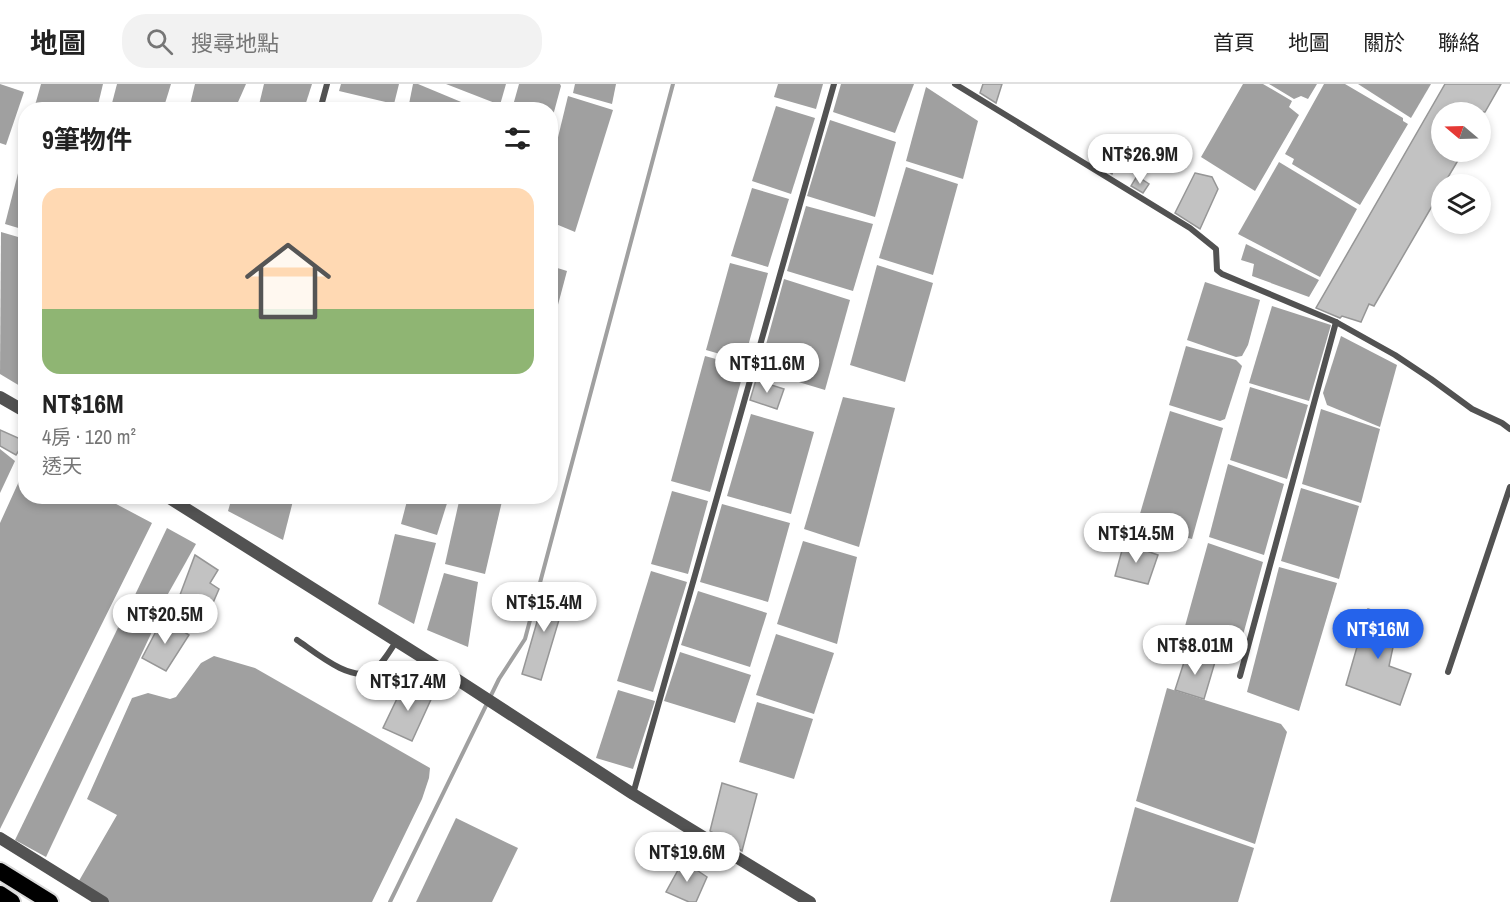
<!DOCTYPE html>
<html lang="zh-TW">
<head>
<meta charset="utf-8">
<style>
	body { margin:0; font-family:"Archivo Narrow","Noto Sans TC",sans-serif; background:#f2f2f2; color:#222; height:100vh; display:flex; flex-direction:column; font-size:22px; white-space:nowrap }
	* { box-sizing:border-box; margin:0 }
	p { font-size:20px; color:#767676 }
	.icon { flex:none; width:33px; height:33px; fill:none; stroke:currentColor; stroke-width:2; stroke-linecap:round; stroke-linejoin:round }
	.map { position:relative; flex:1; overflow:hidden }
	.details { position:absolute; left:18px; top:18px; width:540px; height:402px; display:flex; flex-direction:column; background:#fff; border-radius:24px; box-shadow:0 3px 9px #0003 }
	.details>* { flex:none }
	.needle { width:39px; rotate:289deg }
	.controls { position:absolute; left:1431px; top:18px; display:grid; gap:12px }
	.controls a { display:grid; place-items:center; width:60px; height:60px; border-radius:50%; background:#fff; box-shadow:0 3px 9px #0003; font-size:30px }
	.price { position:absolute; translate:-50% -51px; padding:0 14px; border-radius:21px; background:#fff; color:#222; font-size:20px; line-height:39px; filter:drop-shadow(0 2px 3px #0008) }
	.price::after { content:''; position:absolute; left:50%; top:36px; width:18px; height:14px; margin-left:-9px; background:inherit; clip-path:polygon(0 0,100% 0,50% 100%) }
	.price.active { background:#2563eb; color:#fff }
	ul { padding:0; list-style:none }
	li { display:grid; align-content:center; gap:12px; height:318px; padding:0 24px }
	li span { display:grid; place-items:center; height:186px; border-radius:18px; color:#555 }
	li>.icon { margin-inline-start:auto }
	span .icon { width:108px; height:108px; fill:#fffc; stroke-width:1 }
	li b { font-size:26px }
	h2 { display:flex; justify-content:space-between; align-items:center; height:72px; padding:0 24px; font-size:26px }
	header { display:flex; align-items:center; gap:36px; box-sizing:border-box; height:84px; padding:0 30px; background:#fff; border-bottom:2px solid #e0e0e0 }
	header strong { font-size:28px }
	nav { display:flex; gap:33px; margin-inline-start:auto; font-size:21px }
	.search { width:420px; height:54px; background:#f2f2f2; display:flex; align-items:center; gap:15px; box-sizing:border-box; padding:0 21px; border-radius:24px; color:#767676; font-size:22px }
	.map>svg:first-child { display:block }
</style>
</head>
<body>
<header>
<strong>地圖</strong>
<div class="search"><svg class="icon" aria-label="search" viewBox="0 0 24 24"><circle cx="10" cy="10" r="6"/><path d="M15 15l6 6"/></svg>搜尋地點</div>
<nav><a>首頁</a><a>地圖</a><a>關於</a><a>聯絡</a></nav>
</header>
<div class="map">
<svg width="1510" height="818" viewBox="0 0 1510 818">
	<rect width="100%" height="100%" fill="#fff"/>
	<g fill="#a0a0a0">
		<path d="M 0,0 L 24,8 L 6,61 L 0,59 Z"/>
		<path d="M 41,0 L 103,0 L 97,25 L 34,25 Z"/>
		<path d="M 117,0 L 171,0 L 163,26 L 120,26 L 111,23 Z"/>
		<path d="M 195,0 L 246,0 L 235,25 L 189,25 Z"/>
		<path d="M 264,0 L 312,0 L 304,25 L 258,25 Z"/>
		<path d="M 341,0 L 399,0 L 394,20 L 339,7 Z"/>
		<path d="M 413,0 L 418,0 L 478,25 L 408,25 Z"/>
		<path d="M 446,0 L 506,0 L 500,21 Z"/>
		<path d="M 519,0 L 560,0 L 561,2 L 551,39 L 550,26 L 512,25 Z"/>
		<path d="M 575,0 L 616,0 L 612,20 L 573,9 Z"/>
		<path d="M 778,0 L 823,0 L 816,25 L 774,13 Z"/>
		<path d="M 841,0 L 914,0 L 895,49 L 833,28 Z"/>
		<path d="M 1243,0 L 1263,0 L 1292,17 L 1289,23 L 1299,31 L 1255,107 L 1201,73 Z"/>
		<path d="M 1269,0 L 1317,0 L 1308,15 L 1301,12 L 1294,15 Z"/>
		<path d="M 1324,0 L 1345,0 L 1403,34 L 1403,37 L 1408,40 L 1360,121 L 1292,80 L 1294,75 L 1285,70 Z"/>
		<path d="M 1358,0 L 1431,0 L 1411,34 Z"/>
		<path d="M 926,3 L 978,37 L 963,95 L 906,77 Z"/>
		<path d="M 568,12 L 613,26 L 575,148 L 551,138 L 551,82 Z"/>
		<path d="M 776,22 L 815,34 L 791,110 L 752,97 Z"/>
		<path d="M 830,36 L 896,58 L 875,133 L 807,112 Z"/>
		<path d="M 25,62 L 26,146 L 25,146 L 5,140 Z"/>
		<path d="M 1279,78 L 1357,125 L 1320,193 L 1238,150 Z"/>
		<path d="M 906,83 L 958,100 L 933,191 L 879,174 Z"/>
		<path d="M 752,104 L 789,115 L 768,183 L 731,172 Z"/>
		<path d="M 806,122 L 873,140 L 853,207 L 787,187 Z"/>
		<path d="M 1,148 L 25,155 L 26,280 L 20,302 L 0,290 Z"/>
		<path d="M 1246,160 L 1319,196 L 1309,213 L 1252,192 L 1254,180 L 1241,176 Z"/>
		<path d="M 730,179 L 768,189 L 744,277 L 706,266 Z"/>
		<path d="M 877,181 L 933,199 L 905,298 L 850,281 Z"/>
		<path d="M 551,182 L 567,187 L 551,247 L 550,182 Z"/>
		<path d="M 784,195 L 850,216 L 825,306 L 759,286 Z"/>
		<path d="M 1205,198 L 1260,216 L 1248,261 L 1242,272 L 1236,273 L 1187,256 Z"/>
		<path d="M 1272,222 L 1331,241 L 1309,317 L 1249,299 Z"/>
		<path d="M 1341,252 L 1397,281 L 1380,343 L 1327,321 L 1323,309 Z"/>
		<path d="M 1186,262 L 1236,276 L 1242,282 L 1225,335 L 1220,337 L 1169,321 Z"/>
		<path d="M 705,272 L 745,283 L 710,408 L 671,397 Z"/>
		<path d="M 1250,303 L 1308,321 L 1287,395 L 1230,376 Z"/>
		<path d="M 843,313 L 895,324 L 859,463 L 804,445 Z"/>
		<path d="M 1321,325 L 1380,345 L 1361,419 L 1302,400 Z"/>
		<path d="M 1170,327 L 1223,344 L 1192,455 L 1137,440 Z"/>
		<path d="M 751,330 L 814,348 L 791,430 L 727,412 Z"/>
		<path d="M 0,365 L 15,377 L 0,409 Z"/>
		<path d="M 1228,380 L 1284,400 L 1264,471 L 1209,453 Z"/>
		<path d="M 25,384 L 26,412 L 103,413 L 152,439 L 0,745 L 0,439 Z"/>
		<path d="M 1301,404 L 1359,422 L 1339,495 L 1281,477 Z"/>
		<path d="M 672,407 L 708,417 L 688,490 L 651,480 Z"/>
		<path d="M 232,413 L 294,413 L 283,456 L 228,427 Z"/>
		<path d="M 408,413 L 449,413 L 437,451 L 401,440 Z"/>
		<path d="M 460,413 L 503,413 L 485,490 L 445,480 Z"/>
		<path d="M 722,420 L 790,439 L 768,518 L 700,498 Z"/>
		<path d="M 167,444 L 196,460 L 159,526 L 134,513 Z"/>
		<path d="M 395,450 L 436,459 L 414,540 L 378,520 Z"/>
		<path d="M 803,457 L 857,473 L 837,560 L 777,540 Z"/>
		<path d="M 1208,459 L 1263,478 L 1243,551 L 1236,548 L 1228,549 L 1220,557 L 1221,564 L 1182,553 Z"/>
		<path d="M 1279,483 L 1337,499 L 1299,627 L 1247,608 Z"/>
		<path d="M 651,487 L 687,498 L 653,608 L 617,597 Z"/>
		<path d="M 444,489 L 478,498 L 468,563 L 427,546 Z"/>
		<path d="M 698,507 L 767,529 L 750,583 L 681,561 Z"/>
		<path d="M 129,521 L 158,535 L 46,773 L 15,756 Z"/>
		<path d="M 776,550 L 834,569 L 814,630 L 756,611 Z"/>
		<path d="M 680,568 L 751,591 L 735,639 L 664,617 Z"/>
		<path d="M 214,572 L 255,584 L 430,684 L 429,694 L 422,715 L 372,818 L 101,818 L 76,802 L 117,731 L 87,715 L 132,614 L 148,609 L 170,615 L 176,613 L 201,579 Z"/>
		<path d="M 1167,604 L 1281,640 L 1287,648 L 1255,760 L 1136,717 Z"/>
		<path d="M 618,606 L 655,617 L 633,685 L 596,674 Z"/>
		<path d="M 757,618 L 813,635 L 794,695 L 739,678 Z"/>
		<path d="M 1135,723 L 1254,764 L 1238,818 L 1110,818 Z"/>
		<path d="M 456,734 L 518,764 L 492,818 L 416,818 Z"/>
	</g>
	<g fill="none" stroke-linecap="round" stroke-linejoin="round">
		<path stroke="#a0a0a0" stroke-width="4" d="M 390,818 L 499,595 L 525,555 L 673,0"/>
	</g>
	<g fill="#c2c2c2" stroke="#969696" stroke-width="1.5">
		<path d="M 983,0 L 1002,0 L 996,19 L 980,9 Z"/>
		<path d="M 1445,0 L 1501,0 L 1485,28 L 1442,28 L 1442,68 L 1463,68 L 1444,100 L 1442,100 L 1442,105 L 1374,222 L 1369,220 L 1361,238 L 1342,232 L 1340,234 L 1316,224 Z"/>
		<path d="M 1098,72 L 1116,80 L 1112,90 L 1095,79 Z"/>
		<path d="M 1195,89 L 1212,93 L 1218,105 L 1200,145 L 1175,129 Z"/>
		<path d="M 1137,92 L 1149,100 L 1143,109 L 1131,102 Z"/>
		<path d="M 756,296 L 784,305 L 777,325 L 750,316 Z"/>
		<path d="M 0,346 L 25,357 L 16,371 L 0,362 Z"/>
		<path d="M 1124,459 L 1158,471 L 1148,500 L 1115,492 Z"/>
		<path d="M 195,471 L 218,486 L 210,499 L 219,505 L 206,535 L 177,519 Z"/>
		<path d="M 547,503 L 567,509 L 541,596 L 522,590 Z"/>
		<path d="M 1368,525 L 1399,535 L 1389,582 L 1411,590 L 1400,621 L 1346,601 Z"/>
		<path d="M 163,534 L 189,551 L 166,587 L 142,574 Z"/>
		<path d="M 1187,569 L 1215,578 L 1204,615 L 1175,606 Z"/>
		<path d="M 405,598 L 433,611 L 412,657 L 383,644 Z"/>
		<path d="M 722,699 L 757,710 L 742,767 L 710,747 Z"/>
		<path d="M 683,777 L 707,793 L 696,818 L 689,818 L 666,808 Z"/>
	</g>
	<g fill="none" stroke-linecap="round" stroke-linejoin="round">
		<g stroke="#dbdbdb" stroke-width="20">
			<g id="trunk">
				<path d="M 0,787 L 50,818"/>
				<path d="M 0,810 L 12,818"/>
			</g>
		</g>
		<g stroke="#525252" stroke-width="6">
			<path d="M 955,0 L 1190,144 L 1216,165 L 1217,186 L 1222,190 L 1336,238 L 1395,271 L 1431,295 L 1472,325 L 1502,339 L 1510,345"/>
			<path d="M 320,26 L 327,0"/>
			<path d="M 297,556 C 315,568 351,599 372,587 C 382,582 390,566 396,558"/>
			<path d="M 1448,588 L 1510,403"/>
			<path d="M 1240,592 L 1336,238"/>
			<path d="M 633,710 L 834,0"/>
		</g>
		<g stroke="#525252" stroke-width="12">
			<path d="M 0,313 L 26,328"/>
			<path d="M 166,412 L 447,589 L 633,710 L 810,818"/>
		</g>
		<path stroke="#525252" stroke-width="12" d="M 0,754 L 103,818"/>
		<use href="#trunk" stroke="#000" stroke-width="16"/>
	</g>
</svg>
<div class="controls">
<a><svg class="needle" viewBox="-14 -14 28 28"><path d="M0-13l5 13h-10z" fill="#e53935"/><path d="M0 13l5-13h-10z" fill="#767676"/></svg></a>
<a><svg class="icon" aria-label="layers" viewBox="0 0 24 24"><path d="M12 4l9 5-9 5-9-5zM3 14l9 5 9-5"/></svg></a>
</div>
<b class="price" style="left:1140px;top:101px">NT$26.9M</b>
<b class="price" style="left:767px;top:310px">NT$11.6M</b>
<b class="price" style="left:1136px;top:480px">NT$14.5M</b>
<b class="price" style="left:544px;top:549px">NT$15.4M</b>
<b class="price" style="left:165px;top:561px">NT$20.5M</b>
<b class="price active" style="left:1378px;top:576px">NT$16M</b>
<b class="price" style="left:1195px;top:592px">NT$8.01M</b>
<b class="price" style="left:408px;top:628px">NT$17.4M</b>
<b class="price" style="left:687px;top:799px">NT$19.6M</b>
<section class="details">
<h2>9筆物件<svg class="icon" aria-label="filters" viewBox="0 0 24 24"><path d="M4 7h16M4 17h16"/><circle cx="9" cy="7" r="2"/><circle cx="15" cy="17" r="2"/></svg></h2>
<ul>
<li><span style="background:linear-gradient(#ffd9b3 65%,#8fb573 0)"><svg class="icon" aria-label="home" viewBox="0 0 24 24"><path d="M3 11l9-7 9 7M6 9v11h12V9"/></svg></span><div><b>NT$16M</b><p>4房 · 120 m²</p><p>透天</p></div></li>
</ul>
</section>
</div>
</body>
</html>
